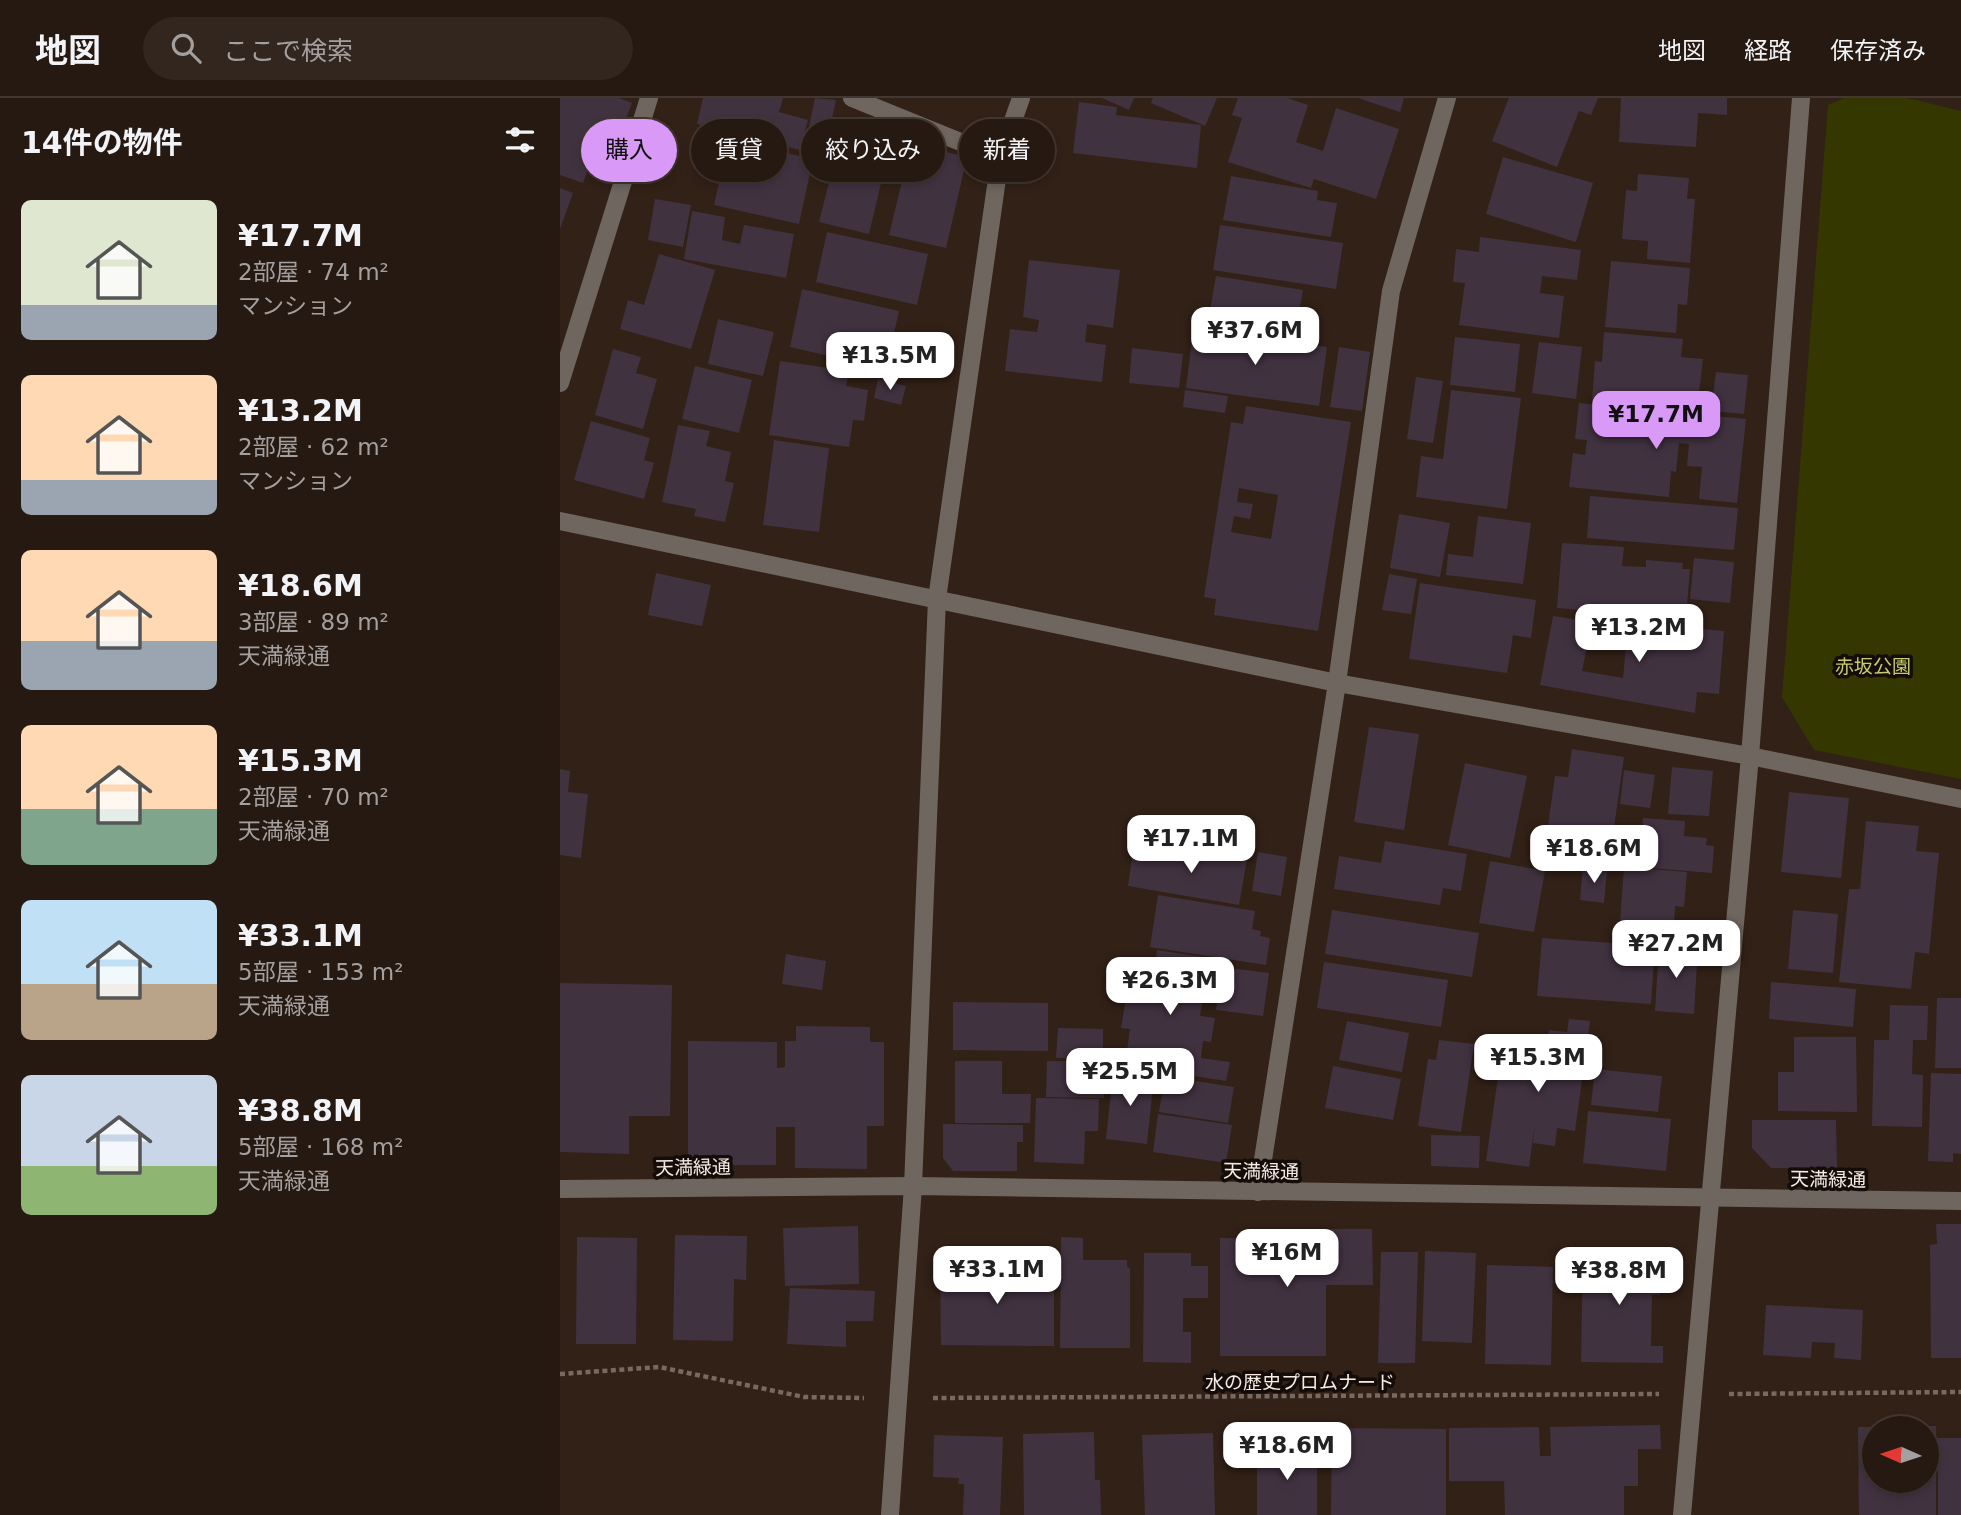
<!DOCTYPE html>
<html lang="ja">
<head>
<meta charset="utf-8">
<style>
	body { margin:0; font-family:"DejaVu Sans","Noto Sans JP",sans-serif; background:#32261f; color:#f1f3f6; height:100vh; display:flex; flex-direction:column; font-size:26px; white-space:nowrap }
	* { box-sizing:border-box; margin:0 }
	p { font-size:23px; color:#a4a09f }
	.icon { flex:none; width:38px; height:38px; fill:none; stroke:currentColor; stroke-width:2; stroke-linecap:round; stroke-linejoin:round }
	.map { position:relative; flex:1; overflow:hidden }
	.details { display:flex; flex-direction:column; background:#261911; width:560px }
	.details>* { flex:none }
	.banner { position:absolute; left:21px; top:21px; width:665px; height:63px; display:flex; gap:14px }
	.needle { width:46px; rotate:273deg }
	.buttons { position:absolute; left:1302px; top:1318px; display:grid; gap:14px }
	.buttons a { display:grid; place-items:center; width:77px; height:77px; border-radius:50%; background:#261911; box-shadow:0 4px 10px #0003,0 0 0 2px #423831; font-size:35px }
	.price { position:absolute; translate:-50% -60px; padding:0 16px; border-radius:14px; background:#fff; color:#222; font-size:23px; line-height:46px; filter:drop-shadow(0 2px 4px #0008) }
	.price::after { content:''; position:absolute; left:50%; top:42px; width:21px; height:16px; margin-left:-10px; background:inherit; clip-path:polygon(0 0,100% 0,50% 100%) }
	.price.current { background:#d99af7; color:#111 }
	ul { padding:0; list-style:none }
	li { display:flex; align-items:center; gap:21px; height:175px; padding:0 21px }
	li span { display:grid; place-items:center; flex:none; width:196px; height:140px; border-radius:10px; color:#555 }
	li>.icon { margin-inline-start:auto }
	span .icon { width:84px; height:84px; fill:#fffc; stroke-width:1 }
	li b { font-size:30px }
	h2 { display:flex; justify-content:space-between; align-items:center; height:84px; padding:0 21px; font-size:30px }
	.pill { padding:0 24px; border-radius:32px; background:#261911; box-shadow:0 4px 10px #0003,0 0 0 2px #423831; font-size:24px; line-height:63px }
	.pill.current { background:#d99af7; color:#111 }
	header { display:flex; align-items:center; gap:42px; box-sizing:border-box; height:98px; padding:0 35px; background:#261911; border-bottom:2px solid #423831 }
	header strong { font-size:33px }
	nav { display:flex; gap:38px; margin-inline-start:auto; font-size:24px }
	.search { width:490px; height:63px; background:#32261f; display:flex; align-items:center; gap:18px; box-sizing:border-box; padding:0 24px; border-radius:38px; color:#a4a09f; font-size:26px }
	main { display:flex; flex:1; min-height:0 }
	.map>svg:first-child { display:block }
</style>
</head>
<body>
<header>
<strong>地図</strong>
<div class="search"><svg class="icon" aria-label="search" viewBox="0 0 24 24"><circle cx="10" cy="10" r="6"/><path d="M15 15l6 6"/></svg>ここで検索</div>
<nav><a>地図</a><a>経路</a><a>保存済み</a></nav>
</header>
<main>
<section class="details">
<h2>14件の物件<svg class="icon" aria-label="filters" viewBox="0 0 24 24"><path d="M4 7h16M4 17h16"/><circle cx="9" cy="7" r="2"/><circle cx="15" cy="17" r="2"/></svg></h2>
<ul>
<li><span style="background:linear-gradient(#dfe7d0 75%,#9aa5b1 0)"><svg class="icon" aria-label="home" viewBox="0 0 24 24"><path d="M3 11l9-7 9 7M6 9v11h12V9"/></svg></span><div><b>¥17.7M</b><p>2部屋 · 74 m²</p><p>マンション</p></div></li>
<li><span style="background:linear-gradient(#ffd9b3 75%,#9aa5b1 0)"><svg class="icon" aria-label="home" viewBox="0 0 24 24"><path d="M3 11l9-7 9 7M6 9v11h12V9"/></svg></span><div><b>¥13.2M</b><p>2部屋 · 62 m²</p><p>マンション</p></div></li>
<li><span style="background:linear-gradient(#ffd9b3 65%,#9aa5b1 0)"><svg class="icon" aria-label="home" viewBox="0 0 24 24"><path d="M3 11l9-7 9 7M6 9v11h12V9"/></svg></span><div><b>¥18.6M</b><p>3部屋 · 89 m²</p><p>天満緑通</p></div></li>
<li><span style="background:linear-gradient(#ffd9b3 60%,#7fa58c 0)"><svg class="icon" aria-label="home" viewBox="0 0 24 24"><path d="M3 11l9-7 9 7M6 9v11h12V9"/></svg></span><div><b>¥15.3M</b><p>2部屋 · 70 m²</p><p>天満緑通</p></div></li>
<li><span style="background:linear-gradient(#bfe0f5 60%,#b9a48a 0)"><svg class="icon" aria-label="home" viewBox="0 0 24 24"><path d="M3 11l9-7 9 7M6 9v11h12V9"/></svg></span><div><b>¥33.1M</b><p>5部屋 · 153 m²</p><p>天満緑通</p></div></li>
<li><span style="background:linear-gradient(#c9d6e8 65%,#8fb573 0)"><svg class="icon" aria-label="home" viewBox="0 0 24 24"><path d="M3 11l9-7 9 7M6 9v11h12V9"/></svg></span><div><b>¥38.8M</b><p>5部屋 · 168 m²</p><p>天満緑通</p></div></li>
</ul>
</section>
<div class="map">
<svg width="1401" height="1417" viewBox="0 0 1401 1417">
	<rect width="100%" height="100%" fill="#322117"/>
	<path fill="#353700" d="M 1284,0 L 1347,0 L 1401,13 L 1401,681 L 1254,652 L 1222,599 L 1268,7 Z"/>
	<g fill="#413240" fill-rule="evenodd">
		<path d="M 0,0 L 59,0 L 72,5 L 53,55 L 36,49 L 23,85 L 0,77 Z"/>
		<path d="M 143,0 L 223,0 L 219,14 L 248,22 L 240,52 L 137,26 Z"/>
		<path d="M 255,0 L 276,2 L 264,57 L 244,52 Z"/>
		<path d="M 542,0 L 574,0 L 569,12 Z"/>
		<path d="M 593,0 L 657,0 L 645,28 L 591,5 Z"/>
		<path d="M 678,0 L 727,0 L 748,7 L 736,44 L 763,53 L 776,10 L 839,31 L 816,101 L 754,81 L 751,90 L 668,64 L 682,20 L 672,17 Z"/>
		<path d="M 798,0 L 844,0 L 840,14 Z"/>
		<path d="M 949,0 L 1038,0 L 1031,17 L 1019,13 L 997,69 L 932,43 Z"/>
		<path d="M 1061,0 L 1167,0 L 1167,17 L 1138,15 L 1136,49 L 1059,44 Z"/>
		<path d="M 519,4 L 557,9 L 556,17 L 641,27 L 637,70 L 513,55 Z"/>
		<path d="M 283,28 L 307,35 L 301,58 L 316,62 L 311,83 L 321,85 L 309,136 L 259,124 Z"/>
		<path d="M 163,41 L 253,61 L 239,126 L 154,107 L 160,80 L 155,79 Z"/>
		<path d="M 351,46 L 407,59 L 386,150 L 329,137 Z"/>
		<path d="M 943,59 L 1033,85 L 1016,144 L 926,116 Z"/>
		<path d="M 1078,76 L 1129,80 L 1127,101 L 1135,101 L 1130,165 L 1087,161 L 1088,143 L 1062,141 L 1066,92 L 1077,93 Z"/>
		<path d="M 671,78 L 758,93 L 757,102 L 777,105 L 771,139 L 663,122 Z"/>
		<path d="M 0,90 L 13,95 L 0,131 Z"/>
		<path d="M 95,101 L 131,107 L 123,149 L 88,142 Z"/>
		<path d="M 132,113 L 165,119 L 162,142 L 180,146 L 184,127 L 234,136 L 226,180 L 124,161 Z"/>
		<path d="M 660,127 L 783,145 L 776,191 L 653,172 Z"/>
		<path d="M 267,134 L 368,156 L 357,207 L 256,184 Z"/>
		<path d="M 920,139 L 1021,152 L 1017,182 L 982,178 L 980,195 L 1004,198 L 999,240 L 899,227 L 905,185 L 893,184 L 896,151 L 919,154 Z"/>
		<path d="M 99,156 L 155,172 L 131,251 L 60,231 L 68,202 L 84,207 Z"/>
		<path d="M 469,162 L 560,172 L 553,230 L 527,226 L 525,244 L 546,247 L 542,284 L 445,273 L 450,231 L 477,234 L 479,222 L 463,219 Z"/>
		<path d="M 1051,163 L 1130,170 L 1127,207 L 1118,206 L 1116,235 L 1045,229 Z"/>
		<path d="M 656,178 L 743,192 L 735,237 L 648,223 Z"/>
		<path d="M 242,191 L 339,213 L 326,271 L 230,249 Z"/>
		<path d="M 158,221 L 214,234 L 203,278 L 148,266 Z"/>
		<path d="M 634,225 L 663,229 L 662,235 L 767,249 L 759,308 L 626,290 Z"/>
		<path d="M 1044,234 L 1123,241 L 1121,259 L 1143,261 L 1137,312 L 1032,302 L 1035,263 L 1042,264 Z"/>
		<path d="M 895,239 L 960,246 L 955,294 L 890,287 Z"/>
		<path d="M 979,244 L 1022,249 L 1016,301 L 972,295 Z"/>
		<path d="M 779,249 L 810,254 L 802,313 L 770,309 Z"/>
		<path d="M 572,250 L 623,256 L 619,290 L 569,285 Z"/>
		<path d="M 53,251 L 81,259 L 76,275 L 97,281 L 83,331 L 35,317 Z"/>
		<path d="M 220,263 L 289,273 L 286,288 L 308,292 L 304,323 L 293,322 L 289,349 L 209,337 Z"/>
		<path d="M 135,268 L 192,282 L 179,335 L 122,321 Z"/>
		<path d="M 1156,274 L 1188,277 L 1184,316 L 1151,313 Z"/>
		<path d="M 856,279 L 883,283 L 873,345 L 847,341 Z"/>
		<path d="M 318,281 L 346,288 L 341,307 L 314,300 Z"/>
		<path d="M 625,292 L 668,298 L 665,315 L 623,309 Z"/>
		<path d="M 891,292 L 961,300 L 947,411 L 856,399 L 861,358 L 883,361 Z"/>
		<path d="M 1019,305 L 1186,321 L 1177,405 L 1139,401 L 1142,369 L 1127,368 L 1129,346 L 1119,345 L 1116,374 L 1111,373 L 1109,399 L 1009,389 L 1013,355 L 1025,357 L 1027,342 L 1015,341 Z"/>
		<path d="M 686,308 L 791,324 L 758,533 L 654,517 L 656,501 L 644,499 L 671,324 L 683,326 ZM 679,390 L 718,397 L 711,441 L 671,434 L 674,418 L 690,421 L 693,406 L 677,404 Z"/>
		<path d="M 31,323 L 90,340 L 84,362 L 94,365 L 84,401 L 14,382 Z"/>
		<path d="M 118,327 L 150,333 L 146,348 L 171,354 L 165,383 L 174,385 L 165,424 L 134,418 L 136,411 L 102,404 Z"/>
		<path d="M 214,342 L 269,350 L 259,434 L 203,427 Z"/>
		<path d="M 1030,398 L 1178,410 L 1174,452 L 1027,440 Z"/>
		<path d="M 839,416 L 890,425 L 880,479 L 830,470 Z"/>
		<path d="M 918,418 L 971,425 L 963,486 L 886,477 L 888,456 L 913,459 Z"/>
		<path d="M 1002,445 L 1064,449 L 1062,468 L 1086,469 L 1086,462 L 1123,465 L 1122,471 L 1130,471 L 1126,520 L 997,510 Z"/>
		<path d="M 1134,460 L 1174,464 L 1170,505 L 1130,501 Z"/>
		<path d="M 96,475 L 151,487 L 142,528 L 88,517 Z"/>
		<path d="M 829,476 L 857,481 L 851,516 L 822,512 Z"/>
		<path d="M 860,485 L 976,502 L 971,540 L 953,537 L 947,575 L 849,561 Z"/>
		<path d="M 993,518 L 1032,524 L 1022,573 L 1063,580 L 1066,549 L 1073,549 L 1075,525 L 1164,533 L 1159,596 L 1137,594 L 1135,615 L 980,587 Z"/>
		<path d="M 809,629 L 859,636 L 844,732 L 794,724 Z"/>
		<path d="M 1012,651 L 1064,659 L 1049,765 L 984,756 L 995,678 L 1008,679 Z"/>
		<path d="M 905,665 L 967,678 L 950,760 L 888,747 Z"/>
		<path d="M 1112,669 L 1153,673 L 1149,718 L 1108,716 Z"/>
		<path d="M 0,671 L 10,673 L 8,694 L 28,696 L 21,760 L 0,757 Z"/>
		<path d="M 1064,672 L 1095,677 L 1090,710 L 1060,706 Z"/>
		<path d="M 1229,694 L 1289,700 L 1281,780 L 1221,774 Z"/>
		<path d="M 1083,720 L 1125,723 L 1124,738 L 1147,740 L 1146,747 L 1154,748 L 1152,775 L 1066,768 L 1069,733 L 1082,733 Z"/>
		<path d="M 1306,723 L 1359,728 L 1356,753 L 1379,755 L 1369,856 L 1355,854 L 1351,891 L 1279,884 L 1289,791 L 1300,791 Z"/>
		<path d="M 825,743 L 907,756 L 901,793 L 883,790 L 880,807 L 774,791 L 779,758 L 821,765 Z"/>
		<path d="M 626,751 L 687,761 L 679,807 L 568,788 L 573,753 L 624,762 Z"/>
		<path d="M 698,754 L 727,759 L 721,798 L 692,793 Z"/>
		<path d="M 930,763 L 985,773 L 974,834 L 919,825 Z"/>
		<path d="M 1023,769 L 1047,772 L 1044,805 L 1020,802 Z"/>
		<path d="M 1064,769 L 1127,774 L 1124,809 L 1115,808 L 1114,829 L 1060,825 Z"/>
		<path d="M 598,797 L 695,813 L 692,831 L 701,833 L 700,838 L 710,840 L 706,867 L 590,849 Z"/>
		<path d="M 772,812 L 919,835 L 912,879 L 765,856 Z"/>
		<path d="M 1233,812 L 1278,816 L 1273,875 L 1228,871 Z"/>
		<path d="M 982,840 L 1095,848 L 1091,906 L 977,898 Z"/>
		<path d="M 1099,847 L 1138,850 L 1134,916 L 1095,913 Z"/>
		<path d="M 597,852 L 649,860 L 640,918 L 655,920 L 651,944 L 643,943 L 641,960 L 670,964 L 666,983 L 565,967 L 570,931 L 561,930 L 572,863 L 595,867 Z"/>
		<path d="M 226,856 L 266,863 L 262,892 L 222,886 Z"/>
		<path d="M 764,864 L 888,882 L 881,929 L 757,910 Z"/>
		<path d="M 662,869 L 709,875 L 703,918 L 656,912 Z"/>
		<path d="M 1211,884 L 1296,891 L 1293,929 L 1209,921 Z"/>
		<path d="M 0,885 L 112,887 L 110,1018 L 69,1018 L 69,1056 L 0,1054 Z"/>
		<path d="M 1377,900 L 1401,900 L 1401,970 L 1375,970 Z"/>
		<path d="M 393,904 L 488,905 L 488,953 L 393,952 Z"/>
		<path d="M 1330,907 L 1368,908 L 1367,942 L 1353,942 L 1352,976 L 1363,977 L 1362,1029 L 1312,1028 L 1314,942 L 1329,942 Z"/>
		<path d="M 1009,921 L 1030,923 L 1015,1033 L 997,1030 L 995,1048 L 973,1045 L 975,1025 L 969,1069 L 926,1063 L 940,965 L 947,966 L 951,944 L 986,949 L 989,932 L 1007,934 Z"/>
		<path d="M 787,923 L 849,935 L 842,974 L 779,962 Z"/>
		<path d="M 236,928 L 310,929 L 310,944 L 324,944 L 324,1028 L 307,1028 L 307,1071 L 235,1070 L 235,1029 L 216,1029 L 216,1067 L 128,1067 L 128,943 L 217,944 L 217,970 L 225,969 L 225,943 L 236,943 Z"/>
		<path d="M 498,930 L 543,931 L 543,961 L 496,960 Z"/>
		<path d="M 1234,939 L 1296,939 L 1297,1014 L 1218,1013 L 1218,974 L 1234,974 Z"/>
		<path d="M 879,942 L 914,946 L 901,1034 L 858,1028 L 868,961 L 876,962 Z"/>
		<path d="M 395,963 L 442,963 L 442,996 L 471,996 L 470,1025 L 395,1025 Z"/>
		<path d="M 487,963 L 545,964 L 544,1000 L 486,999 Z"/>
		<path d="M 773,968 L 841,981 L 833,1022 L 765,1010 Z"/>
		<path d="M 1035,971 L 1102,978 L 1098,1014 L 1031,1007 Z"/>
		<path d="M 553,974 L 594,978 L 587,1046 L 546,1041 Z"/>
		<path d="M 1371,975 L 1401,976 L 1401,1056 L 1393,1055 L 1393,1064 L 1368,1063 Z"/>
		<path d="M 605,978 L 674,989 L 668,1025 L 599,1014 Z"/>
		<path d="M 476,1000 L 539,1001 L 538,1033 L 525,1033 L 524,1066 L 474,1064 Z"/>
		<path d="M 1028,1013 L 1111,1021 L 1106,1073 L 1023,1065 Z"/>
		<path d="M 598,1016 L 672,1027 L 666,1065 L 593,1054 Z"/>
		<path d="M 1192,1022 L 1276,1022 L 1277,1070 L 1211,1070 L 1192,1050 Z"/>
		<path d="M 383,1026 L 463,1027 L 463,1044 L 457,1044 L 457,1073 L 393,1073 L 383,1060 Z"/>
		<path d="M 871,1037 L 920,1038 L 919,1070 L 871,1068 Z"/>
		<path d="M 1376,1126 L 1401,1126 L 1401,1260 L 1371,1260 L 1370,1147 L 1377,1146 Z"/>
		<path d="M 298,1128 L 299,1186 L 225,1188 L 223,1130 Z"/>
		<path d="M 742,1131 L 812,1131 L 813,1187 L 766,1187 L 766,1258 L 660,1258 L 660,1140 L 742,1141 Z"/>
		<path d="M 115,1137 L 187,1138 L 186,1182 L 174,1181 L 173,1243 L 113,1242 Z"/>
		<path d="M 17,1139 L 77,1140 L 76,1246 L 16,1246 Z"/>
		<path d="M 501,1139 L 523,1140 L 523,1162 L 567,1162 L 567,1169 L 570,1170 L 570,1250 L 500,1250 Z"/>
		<path d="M 865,1153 L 916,1155 L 912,1245 L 862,1243 Z"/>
		<path d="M 1023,1153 L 1100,1154 L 1100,1197 L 1092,1197 L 1091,1248 L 1103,1248 L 1103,1265 L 1021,1264 Z"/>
		<path d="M 821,1154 L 858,1154 L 855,1265 L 818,1265 Z"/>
		<path d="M 584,1155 L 631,1155 L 631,1168 L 648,1168 L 648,1200 L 623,1200 L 623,1234 L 631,1234 L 631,1265 L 583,1264 Z"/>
		<path d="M 927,1167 L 993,1169 L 991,1267 L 925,1266 Z"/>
		<path d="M 380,1169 L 494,1169 L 494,1248 L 381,1247 Z"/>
		<path d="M 230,1190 L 315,1193 L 313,1223 L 286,1223 L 286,1249 L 227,1246 Z"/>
		<path d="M 1206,1207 L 1303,1212 L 1301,1262 L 1274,1260 L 1275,1245 L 1252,1244 L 1251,1260 L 1203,1257 Z"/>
		<path d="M 1100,1327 L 1101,1351 L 1078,1351 L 1078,1388 L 1064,1388 L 1064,1417 L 945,1417 L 944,1383 L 889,1383 L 889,1330 L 979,1329 L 980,1358 L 991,1358 L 990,1329 Z"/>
		<path d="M 1367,1328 L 1376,1328 L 1376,1417 L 1299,1417 L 1298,1329 L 1314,1329 L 1314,1382 L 1367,1382 Z"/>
		<path d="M 772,1330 L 886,1331 L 886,1417 L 771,1417 Z"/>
		<path d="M 534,1334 L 535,1382 L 540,1382 L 541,1417 L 464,1417 L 463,1336 Z"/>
		<path d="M 653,1335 L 655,1417 L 585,1417 L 582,1337 Z"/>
		<path d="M 374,1337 L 443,1339 L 440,1417 L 403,1417 L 404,1386 L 398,1386 L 399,1380 L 373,1379 Z"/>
		<rect x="1378" y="1340" width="23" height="77"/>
		<rect x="697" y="1350" width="60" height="67"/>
	</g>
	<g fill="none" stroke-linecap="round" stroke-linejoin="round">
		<g stroke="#796a61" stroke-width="4.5" stroke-dasharray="5 3.5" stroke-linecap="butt">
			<path d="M 0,1276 L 99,1269 L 244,1299 L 304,1300"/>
			<path d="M 1169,1296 L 1401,1294"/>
			<path d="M 373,1300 L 1099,1296"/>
		</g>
		<g stroke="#6e665f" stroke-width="18">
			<path d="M 292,0 L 440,60"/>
			<path d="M 0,285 L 89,0"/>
			<path d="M 0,423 L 777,585 L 1190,658 L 1401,701"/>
			<path d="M 0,1091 L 353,1088 L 1401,1103"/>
			<path d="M 698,1094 L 777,585 L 831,193 L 887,0"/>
			<path d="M 330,1417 L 353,1088 L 377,501 L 440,60 L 461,0"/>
			<path d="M 1122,1417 L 1190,658 L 1241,0"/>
		</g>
	</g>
	<g text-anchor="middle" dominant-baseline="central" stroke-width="7" stroke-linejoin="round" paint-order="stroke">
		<g font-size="19" fill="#c6cc6d" stroke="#140c08">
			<text x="1313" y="568">赤坂公園</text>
		</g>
		<g font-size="19" fill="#f7ebe4" stroke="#140c08">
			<text transform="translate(133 1069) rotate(-1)">天満緑通</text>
			<text transform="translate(701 1073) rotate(1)">天満緑通</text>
			<text transform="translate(1268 1081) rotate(1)">天満緑通</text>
			<text x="740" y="1284">水の歴史プロムナード</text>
		</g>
	</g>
</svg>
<div class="buttons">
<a><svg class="needle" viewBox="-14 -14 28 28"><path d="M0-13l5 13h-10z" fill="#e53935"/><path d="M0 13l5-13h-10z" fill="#a4a09f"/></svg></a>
</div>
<b class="price" style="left:695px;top:269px">¥37.6M</b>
<b class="price" style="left:330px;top:294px">¥13.5M</b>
<b class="price current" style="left:1096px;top:353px">¥17.7M</b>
<b class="price" style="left:1079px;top:566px">¥13.2M</b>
<b class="price" style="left:631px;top:777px">¥17.1M</b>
<b class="price" style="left:1034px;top:787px">¥18.6M</b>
<b class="price" style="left:1116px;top:882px">¥27.2M</b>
<b class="price" style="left:610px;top:919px">¥26.3M</b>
<b class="price" style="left:978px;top:996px">¥15.3M</b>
<b class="price" style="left:570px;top:1010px">¥25.5M</b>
<b class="price" style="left:727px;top:1191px">¥16M</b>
<b class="price" style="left:437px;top:1208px">¥33.1M</b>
<b class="price" style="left:1059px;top:1209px">¥38.8M</b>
<b class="price" style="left:727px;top:1384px">¥18.6M</b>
<div class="banner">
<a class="pill current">購入</a>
<a class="pill">賃貸</a>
<a class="pill">絞り込み</a>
<a class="pill">新着</a>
</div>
</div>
</main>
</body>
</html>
